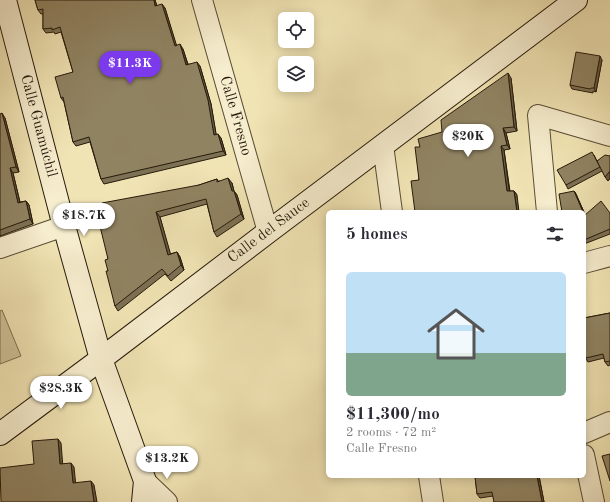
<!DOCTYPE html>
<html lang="en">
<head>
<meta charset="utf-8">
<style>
	body { margin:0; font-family:"Old Standard TT",serif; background:#f2f2f3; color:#2b2b33; height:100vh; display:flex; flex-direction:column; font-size:15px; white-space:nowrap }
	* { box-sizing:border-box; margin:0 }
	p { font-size:13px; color:#7c7c81 }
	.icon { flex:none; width:22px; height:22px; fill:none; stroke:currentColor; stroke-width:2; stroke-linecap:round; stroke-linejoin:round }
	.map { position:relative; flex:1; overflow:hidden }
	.side { position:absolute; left:326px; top:210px; width:260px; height:268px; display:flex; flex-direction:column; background:#fff; border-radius:6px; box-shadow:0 2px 10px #0003 }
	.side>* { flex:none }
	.controls { position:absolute; left:278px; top:12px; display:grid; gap:8px }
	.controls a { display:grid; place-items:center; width:36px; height:36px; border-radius:6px; background:#fff; box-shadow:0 2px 10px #0003; font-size:20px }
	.price { position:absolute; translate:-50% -34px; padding:0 9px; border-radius:14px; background:#fff; color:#222; font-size:13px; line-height:26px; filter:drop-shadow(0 1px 2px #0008) }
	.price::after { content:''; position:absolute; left:50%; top:24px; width:12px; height:9px; margin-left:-6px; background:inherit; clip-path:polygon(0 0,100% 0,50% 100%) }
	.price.active { background:#7c3aed; color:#fff }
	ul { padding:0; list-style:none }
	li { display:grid; align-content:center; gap:8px; height:212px; padding:0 20px }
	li+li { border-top:1px solid #e1e1e2 }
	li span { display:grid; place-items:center; height:124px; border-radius:6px; color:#555 }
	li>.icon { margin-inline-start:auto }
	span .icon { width:72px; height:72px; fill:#fffc; stroke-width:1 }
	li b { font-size:17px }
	h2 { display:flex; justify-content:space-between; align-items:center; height:48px; padding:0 20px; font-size:17px }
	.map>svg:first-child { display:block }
</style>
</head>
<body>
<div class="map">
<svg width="610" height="502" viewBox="0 0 610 502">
	<rect width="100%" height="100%" fill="#f1e4b4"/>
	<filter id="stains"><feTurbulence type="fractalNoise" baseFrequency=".005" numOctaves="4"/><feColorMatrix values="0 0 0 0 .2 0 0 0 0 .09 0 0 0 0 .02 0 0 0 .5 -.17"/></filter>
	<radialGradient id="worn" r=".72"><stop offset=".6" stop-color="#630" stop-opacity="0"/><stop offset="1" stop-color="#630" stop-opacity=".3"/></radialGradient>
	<path fill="#cec297" stroke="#7a6e50" d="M 2,310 L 21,356 L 0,364 L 0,311 Z"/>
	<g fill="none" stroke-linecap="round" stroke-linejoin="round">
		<g stroke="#594c34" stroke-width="22">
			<g id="street">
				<path d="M 202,0 L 268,232"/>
				<path d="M 383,145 L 392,212"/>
				<path d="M 547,212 L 538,115 L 610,136"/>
				<path d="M 0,248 L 64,226"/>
				<path d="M 584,263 L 610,256"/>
				<path d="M 584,433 L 610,422"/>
				<path d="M 584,455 L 594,502"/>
				<path d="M 429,476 L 433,502"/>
				<path d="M 145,481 L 167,502"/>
			</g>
		</g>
		<g stroke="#261a0a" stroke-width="24">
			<g id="secondary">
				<path d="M 5,0 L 64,226 L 101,359 L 145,481 L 143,502"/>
				<path d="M 0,434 L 101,359 L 268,232 L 576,0"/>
			</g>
		</g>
		<use href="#street" stroke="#f6edce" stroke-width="20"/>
		<use href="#secondary" stroke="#f6edce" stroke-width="22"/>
	</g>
	<g fill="#7c7154" stroke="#261a0a">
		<path d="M 35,0 L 155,0 L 157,6 L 165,8 L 176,45 L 183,49 L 188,64 L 200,66 L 211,104 L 216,135 L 221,138 L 226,155 L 104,184 L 101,179 L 90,142 L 76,146 L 73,142 L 64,102 L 61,98 L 73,72 L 61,32 L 55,34 L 54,32 L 46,33 L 43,29 L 43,14 L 41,14 L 38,10 Z"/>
		<path d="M 602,60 L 596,92 L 593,91 L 593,93 L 572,89 L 570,85 Z"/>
		<path d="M 511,78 L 517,131 L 506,133 L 510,149 L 504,150 L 510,191 L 514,191 L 517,195 L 419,180 L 420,147 L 442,132 Z"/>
		<path d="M 0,114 L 5,118 L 19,172 L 13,173 L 20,202 L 26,201 L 29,205 L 33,224 L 0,236 Z"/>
		<path d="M 594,155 L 597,161 L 610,156 L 610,178 L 608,181 L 602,171 L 568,189 L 566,185 Z"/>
		<path d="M 217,179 L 218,181 L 232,183 L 234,191 L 237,195 L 244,219 L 217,237 L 214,232 L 207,204 L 160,217 L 170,254 L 177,252 L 180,257 L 184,270 L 171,281 L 165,274 L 118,311 L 115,306 L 108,271 L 108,259 L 103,217 Z"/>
		<path d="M 574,191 L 576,194 L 585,215 L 610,213 L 610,234 L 584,244 L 584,212 Z"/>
		<path d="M 610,313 L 610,365 L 608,366 L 605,362 L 604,358 L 588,362 L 586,359 L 584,359 L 584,318 Z"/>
		<path d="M 475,476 L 539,476 L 544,502 L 494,502 L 493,496 L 480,498 L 477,494 Z"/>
	</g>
	<g fill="#655c45" stroke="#261a0a">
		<path d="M 154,0 L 155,0 L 158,10 L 155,6 Z"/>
		<path d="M 162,4 L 165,8 L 178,50 L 175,46 Z"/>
		<path d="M 180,44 L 183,49 L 189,69 L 186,65 Z"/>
		<path d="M 600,56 L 602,60 L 596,92 L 594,88 Z"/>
		<path d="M 197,62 L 200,66 L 211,104 L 217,139 L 214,135 Z"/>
		<path d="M 508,73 L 511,78 L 517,131 L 514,127 Z"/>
		<path d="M 2,113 L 5,118 L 19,172 L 16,167 Z"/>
		<path d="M 503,128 L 506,133 L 510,149 L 507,145 Z"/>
		<path d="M 218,134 L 221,138 L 226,155 L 223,151 Z"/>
		<path d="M 501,146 L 504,150 L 510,196 L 507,191 Z"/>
		<path d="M 10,168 L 13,173 L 21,207 L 18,203 Z"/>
		<path d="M 610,171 L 610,178 L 608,181 L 605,177 Z"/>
		<path d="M 228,178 L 232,183 L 235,196 L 232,191 Z"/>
		<path d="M 234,191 L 237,195 L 244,219 L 241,214 Z"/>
		<path d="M 514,191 L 517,195 L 519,212 L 517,212 Z"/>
		<path d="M 574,191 L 576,194 L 587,219 L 584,214 L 584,212 L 583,212 Z"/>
		<path d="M 26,201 L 29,205 L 33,224 L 30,219 Z"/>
		<path d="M 156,212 L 160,217 L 172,259 L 168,255 Z"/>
		<path d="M 177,252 L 180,257 L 184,270 L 181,265 Z"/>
		<path d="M 58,439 L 61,443 L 63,468 L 60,464 Z"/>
		<path d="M 71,463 L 74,467 L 76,487 L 73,483 Z"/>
		<path d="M 537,476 L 539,476 L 544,502 L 542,502 Z"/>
		<path d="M 91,481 L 94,485 L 97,502 L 94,502 Z"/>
	</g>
	<g fill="#908362" stroke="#261a0a">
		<path d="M 35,0 L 154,0 L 155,6 L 162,4 L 175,46 L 180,44 L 186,65 L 197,62 L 208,100 L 214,135 L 218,134 L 223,151 L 101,179 L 89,137 L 73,142 L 63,97 L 61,98 L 55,77 L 73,72 L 60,27 L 52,30 L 52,28 L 43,29 L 43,9 L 38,10 Z"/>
		<path d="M 576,52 L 600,56 L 594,88 L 591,88 L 590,89 L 570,85 Z"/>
		<path d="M 508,73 L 514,127 L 503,128 L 507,145 L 501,146 L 507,191 L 514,191 L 517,212 L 415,212 L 411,181 L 419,180 L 415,147 L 420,147 L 418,139 L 442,132 L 441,120 Z"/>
		<path d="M 2,113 L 16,167 L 10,168 L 18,203 L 26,201 L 30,219 L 0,230 L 0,114 Z"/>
		<path d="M 592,152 L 600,167 L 566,185 L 557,170 Z"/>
		<path d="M 605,155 L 610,156 L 610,171 L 605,177 L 597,161 Z"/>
		<path d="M 228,178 L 232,191 L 234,191 L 241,214 L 214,232 L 206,199 L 156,212 L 168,255 L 177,252 L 181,265 L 168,276 L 162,269 L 115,306 L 106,271 L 108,271 L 105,260 L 108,259 L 98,218 L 103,217 L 100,207 L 104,206 L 102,203 L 199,185 L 217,179 L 217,182 Z"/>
		<path d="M 574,191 L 583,212 L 562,212 L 559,194 Z"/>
		<path d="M 601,201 L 610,213 L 610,229 L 584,240 L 584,214 L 585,215 Z"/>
		<path d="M 610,313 L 610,361 L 605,362 L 603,354 L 586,358 L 585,354 L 584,355 L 584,318 Z"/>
		<path d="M 58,439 L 60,464 L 71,463 L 73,483 L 91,481 L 94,502 L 1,502 L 0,468 L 34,464 L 32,441 Z"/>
		<path d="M 610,454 L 610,481 L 602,456 Z"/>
		<path d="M 475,476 L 537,476 L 542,502 L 494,502 L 492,492 L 477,494 Z"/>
	</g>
	<g text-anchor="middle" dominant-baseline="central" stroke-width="4" stroke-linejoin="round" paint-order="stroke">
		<g font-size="15" fill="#261a0a" stroke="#f6edce">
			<text transform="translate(235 116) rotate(74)">Calle Fresno</text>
			<text transform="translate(38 126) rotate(75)">Calle Guamúchil</text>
			<text transform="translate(269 231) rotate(-37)">Calle del Sauce</text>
		</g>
	</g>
	<rect width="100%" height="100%" filter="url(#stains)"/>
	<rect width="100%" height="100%" fill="url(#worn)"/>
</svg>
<div class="controls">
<a><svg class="icon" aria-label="locate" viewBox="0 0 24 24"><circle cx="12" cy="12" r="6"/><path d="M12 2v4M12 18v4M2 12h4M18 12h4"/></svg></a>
<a><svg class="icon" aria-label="layers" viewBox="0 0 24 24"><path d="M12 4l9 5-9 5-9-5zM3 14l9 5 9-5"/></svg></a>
</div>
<b class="price active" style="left:130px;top:85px">$11.3K</b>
<b class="price" style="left:468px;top:158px">$20K</b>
<b class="price" style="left:84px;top:237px">$18.7K</b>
<b class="price" style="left:61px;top:410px">$28.3K</b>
<b class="price" style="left:167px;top:480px">$13.2K</b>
<section class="side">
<h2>5 homes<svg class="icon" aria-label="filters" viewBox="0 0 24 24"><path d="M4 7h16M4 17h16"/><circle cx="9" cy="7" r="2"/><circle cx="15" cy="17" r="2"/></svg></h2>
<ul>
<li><span style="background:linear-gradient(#bfe0f5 65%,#7fa58c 0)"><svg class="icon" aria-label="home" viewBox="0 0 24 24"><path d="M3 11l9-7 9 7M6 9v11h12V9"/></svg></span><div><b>$11,300/mo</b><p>2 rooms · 72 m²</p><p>Calle Fresno</p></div></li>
</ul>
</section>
</div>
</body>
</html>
